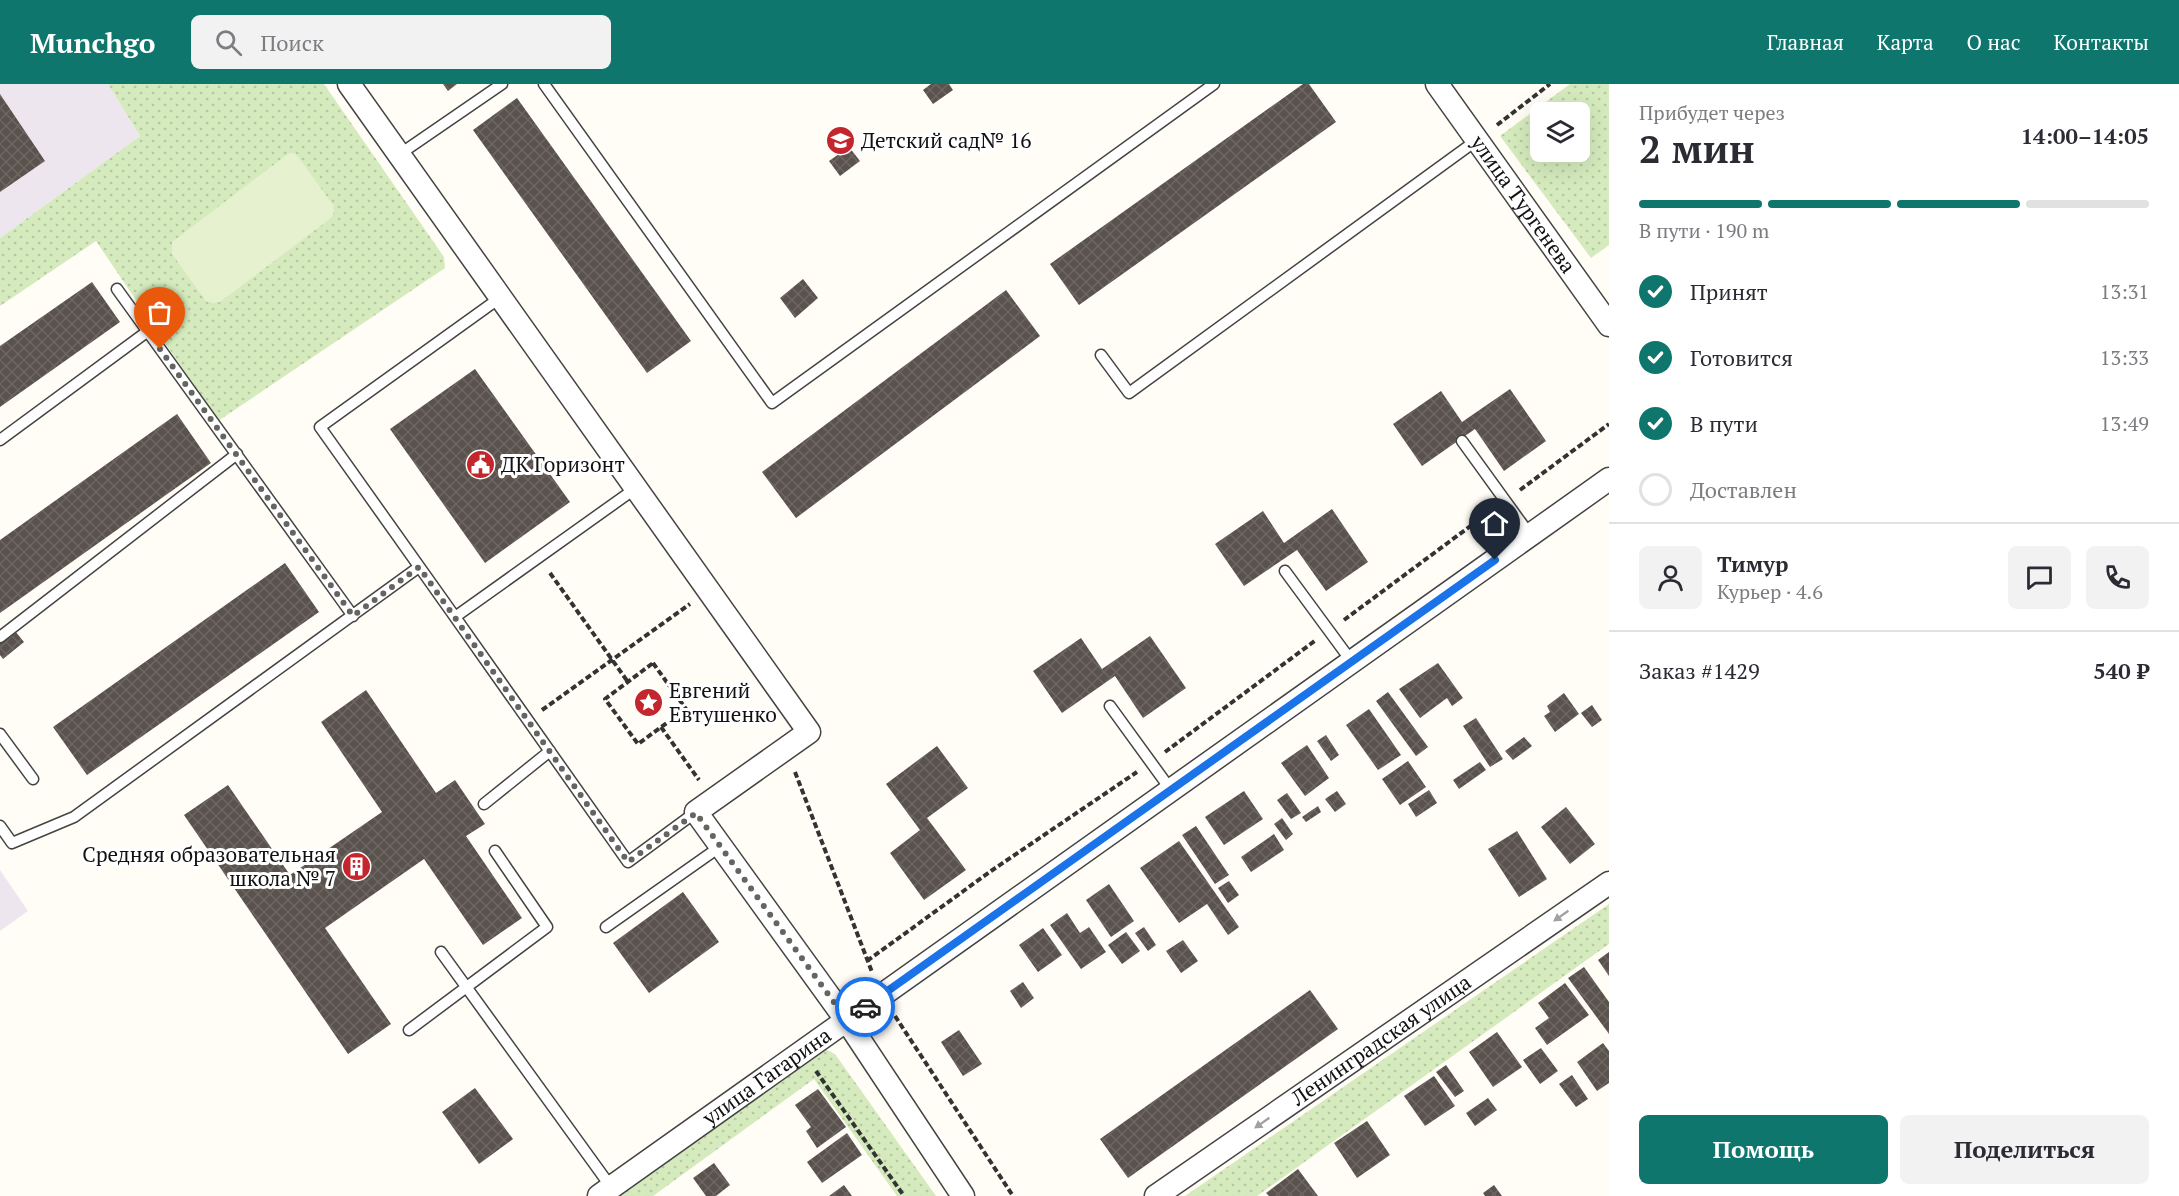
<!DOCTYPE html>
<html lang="ru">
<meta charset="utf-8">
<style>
:root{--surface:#fff;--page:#f2f2f3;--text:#2b2b33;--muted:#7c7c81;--line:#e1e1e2;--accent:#0f766e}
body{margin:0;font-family:"PT Serif",serif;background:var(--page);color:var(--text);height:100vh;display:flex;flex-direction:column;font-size:22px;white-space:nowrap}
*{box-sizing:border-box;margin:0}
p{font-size:20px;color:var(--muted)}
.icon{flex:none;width:33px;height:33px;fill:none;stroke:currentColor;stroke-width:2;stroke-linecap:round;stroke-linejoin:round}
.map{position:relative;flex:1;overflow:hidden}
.details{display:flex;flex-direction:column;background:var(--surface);width:570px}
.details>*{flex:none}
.tools{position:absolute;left:1530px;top:18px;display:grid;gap:12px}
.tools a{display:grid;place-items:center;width:60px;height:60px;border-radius:9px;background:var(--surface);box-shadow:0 6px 24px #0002;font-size:30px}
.pin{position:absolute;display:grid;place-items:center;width:51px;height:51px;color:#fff;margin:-62px -26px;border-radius:50% 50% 50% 0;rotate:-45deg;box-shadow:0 0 6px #0007}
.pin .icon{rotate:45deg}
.courier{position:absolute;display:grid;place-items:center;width:60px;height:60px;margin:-30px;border:4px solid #1a73e8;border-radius:50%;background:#fff;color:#222;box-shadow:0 2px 8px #0007}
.headline em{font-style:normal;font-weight:700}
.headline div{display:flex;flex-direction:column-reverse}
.headline{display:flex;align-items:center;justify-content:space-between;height:102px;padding:0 30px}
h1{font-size:39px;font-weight:700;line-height:45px}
.bar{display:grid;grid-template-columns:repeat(4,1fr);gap:9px 6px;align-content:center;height:72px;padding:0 30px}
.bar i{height:8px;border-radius:4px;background:var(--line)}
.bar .on{background:var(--accent)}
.bar p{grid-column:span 4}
.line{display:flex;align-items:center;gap:15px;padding:0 30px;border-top:2px solid var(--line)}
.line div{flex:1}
.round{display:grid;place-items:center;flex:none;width:63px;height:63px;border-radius:9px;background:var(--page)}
ol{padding:0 30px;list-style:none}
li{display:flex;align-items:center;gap:18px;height:66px}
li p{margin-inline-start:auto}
li .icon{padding:6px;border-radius:50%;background:var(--accent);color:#fff;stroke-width:4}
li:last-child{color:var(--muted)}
li i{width:33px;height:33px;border:3px solid var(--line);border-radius:50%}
.action{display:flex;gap:12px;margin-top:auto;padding:12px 30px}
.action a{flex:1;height:69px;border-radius:9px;background:var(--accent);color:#fff;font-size:24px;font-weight:700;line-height:69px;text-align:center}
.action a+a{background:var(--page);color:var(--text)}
header{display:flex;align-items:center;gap:36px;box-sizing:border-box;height:84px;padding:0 30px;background:var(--accent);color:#fff}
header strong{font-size:28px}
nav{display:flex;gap:33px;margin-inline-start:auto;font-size:21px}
.search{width:420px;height:54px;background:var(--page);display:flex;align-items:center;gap:15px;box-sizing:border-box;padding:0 21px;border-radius:9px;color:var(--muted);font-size:22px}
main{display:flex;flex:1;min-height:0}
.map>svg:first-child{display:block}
.industrial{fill:#eee6ef}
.grass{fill:url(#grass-dots);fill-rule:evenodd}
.pitch{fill:#e6f2cf}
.building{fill:url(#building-cross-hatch)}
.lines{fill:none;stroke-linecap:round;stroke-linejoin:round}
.lane-casing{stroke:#444;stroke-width:13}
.street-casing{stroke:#444;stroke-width:25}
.path{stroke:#333;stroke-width:4;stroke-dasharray:6 3;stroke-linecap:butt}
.lane{stroke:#fff;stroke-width:10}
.street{stroke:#fff;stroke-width:22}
.oneway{fill:#a0a0a0}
.done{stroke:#646461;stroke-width:6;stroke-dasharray:0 10.8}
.route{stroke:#1a73e8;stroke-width:8}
.labels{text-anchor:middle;stroke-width:6;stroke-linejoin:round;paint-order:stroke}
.poi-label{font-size:21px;fill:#111;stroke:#fff;text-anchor:start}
.street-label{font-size:21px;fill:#111;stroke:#fff}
</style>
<header>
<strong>Munchgo</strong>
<div class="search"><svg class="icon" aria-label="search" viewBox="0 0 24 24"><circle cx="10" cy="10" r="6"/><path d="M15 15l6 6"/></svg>Поиск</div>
<nav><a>Главная</a><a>Карта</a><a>О нас</a><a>Контакты</a></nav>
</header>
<main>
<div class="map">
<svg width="1609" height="1112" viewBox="0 0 1609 1112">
<defs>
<pattern id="grass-dots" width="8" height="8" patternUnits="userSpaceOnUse" patternTransform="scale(1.5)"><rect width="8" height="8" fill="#d5ebbd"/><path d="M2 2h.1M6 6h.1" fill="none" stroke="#b6c8a1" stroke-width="1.8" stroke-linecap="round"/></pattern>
<pattern id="building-cross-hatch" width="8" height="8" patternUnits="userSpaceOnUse" patternTransform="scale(1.5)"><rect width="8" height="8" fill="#5a524d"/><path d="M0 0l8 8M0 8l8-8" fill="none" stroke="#6d6662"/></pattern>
</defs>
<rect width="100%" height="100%" fill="#fffdf5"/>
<path class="industrial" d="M0 0H108L140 52 0 154Z
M0 786 28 827 0 847Z"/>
<path class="grass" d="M108 0H324L444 173 445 184 218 337 96 157 0 222V154L140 52Z
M1570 0H1609V161L1591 174 1500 52ZM1540 28H1580V68H1540Z
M1609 820V860L1257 1112H1185Z
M821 963 835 970 936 1112H897L814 995 653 1112H599Z"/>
<path class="pitch" d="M292 69 296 70 333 121 334 128 331 134 220 218 213 219 206 217 172 170V158L288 70Z"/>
<path class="building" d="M443 0H457L448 7Z
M931 0H949L953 6 933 20 923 6Z
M1303 0H1309L1336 38 1079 221 1050 180Z
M0 10 45 77 0 108Z
M517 14 691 257 647 289 473 46Z
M849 63 860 77 840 92 829 77Z
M803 195 818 214 795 234 780 214Z
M92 198 120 238 0 323V262Z
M1006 206 1040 252 796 434 762 388Z
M475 285 570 418 485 479 390 345Z
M1510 305 1546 357 1504 387 1475 345 1422 382 1393 340 1441 307 1462 338Z
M177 330 211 379 0 529V456Z
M1332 425 1368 478 1326 507 1297 466 1244 502 1215 460 1263 427 1284 459Z
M285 479 319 528 87 691 53 643Z
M15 547 24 558 3 575 0 571V559Z
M1150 552 1186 604 1143 634 1115 592 1062 629 1033 587 1081 554 1102 585Z
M1438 579 1463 614 1452 622 1447 614 1420 634 1399 605Z
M366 606 436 709 455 696 485 740 466 752 522 834 483 861 424 775 325 844 391 940 348 970 184 731 228 701 290 791 382 728 321 638Z
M1388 608 1428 663 1416 672 1376 617Z
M1564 609 1579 630 1555 648 1544 632 1550 628 1547 622Z
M1592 621 1602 636 1592 643 1581 629Z
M1369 625 1401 671 1378 686 1346 641Z
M1476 634 1503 675 1490 683 1463 642Z
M1326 651 1339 671 1331 677 1317 657Z
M1524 653 1532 662 1513 676 1505 667Z
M1307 661 1329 694 1305 712 1281 679Z
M937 662 968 704 927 734 966 786 924 816 890 769 920 746 886 700Z
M1408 677 1426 703 1400 721 1382 695Z
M1480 678 1486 686 1459 705 1453 696Z
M1429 706 1437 719 1416 733 1408 720Z
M1244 707 1263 735 1224 761 1205 733Z
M1337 707 1346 720 1335 728 1325 715Z
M1287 709 1301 729 1291 735 1277 716Z
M1318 722 1321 728 1306 738 1302 733Z
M1566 723 1595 760 1570 780 1541 743Z
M1282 734 1293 750 1286 756 1274 740Z
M1196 742 1229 791 1215 800 1182 751Z
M1517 747 1547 795 1519 813 1488 765Z
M1274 750 1284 766 1251 788 1241 773Z
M1179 757 1239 843 1228 851 1207 820 1179 839 1140 784Z
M1229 797 1239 811 1228 819 1218 804Z
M1109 800 1134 837 1111 853 1086 816Z
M683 808 719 858 649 909 613 859Z
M1067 829 1080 849 1089 843 1106 868 1081 885 1050 841Z
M1144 843 1156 861 1148 867 1135 849Z
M1043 844 1062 871 1038 888 1019 861Z
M1126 848 1140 867 1122 880 1108 861Z
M1183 856 1198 877 1181 889 1166 867Z
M1609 868V892L1598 876Z
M1584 883 1609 918V950L1568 894Z
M1023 898 1034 914 1021 924 1010 907Z
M1565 899 1589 931 1547 961 1535 944 1549 934 1538 919Z
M1310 906 1338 945 1128 1094 1100 1055Z
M959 946 982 980 963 992 941 958Z
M1497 948 1522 983 1493 1003 1469 968Z
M1603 959 1609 967V999L1597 1007 1577 978Z
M1541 964 1558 987 1540 1000 1523 976Z
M1446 981 1464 1007 1455 1013 1436 988Z
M1572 991 1588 1015 1576 1023 1559 1000Z
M1434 992 1455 1022 1425 1042 1404 1012Z
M475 1004 513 1055 479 1080 442 1028Z
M818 1005 846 1043 817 1064 806 1047 811 1043 795 1021Z
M1488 1014 1497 1026 1475 1042 1466 1029Z
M1367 1037 1390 1071 1357 1094 1334 1059Z
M847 1049 862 1071 822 1099 807 1078Z
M714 1079 730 1101 716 1112H706L693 1094Z
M1298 1085 1318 1112H1269L1266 1109Z
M844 1101 852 1112H829Z
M1494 1101 1502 1112H1485L1483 1109Z"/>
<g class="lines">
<defs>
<path id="lane" d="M544 0 772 319 1214 0
M400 70 502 0
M117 205 353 532
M501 213 320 343 455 533 636 404
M1101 271 1129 309 1477 56
M0 356 148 247
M1462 357 1530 451
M1285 487 1352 578
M455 533 628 778 696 728
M0 553 237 370
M1110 622 1171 706
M0 650 33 695
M484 720 550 667
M0 742 12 759 74 733 419 483
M606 843 721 762
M441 868 611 1103
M409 946 547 843 495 767"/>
<g id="street">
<path d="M349 0 809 648 696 728 847 937 963 1112"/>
<path id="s1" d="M1437 0 1609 241"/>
<path id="s2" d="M599 1112 1609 395"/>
<path id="s3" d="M1156 1112 1609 799"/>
</g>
</defs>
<use href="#lane" class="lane-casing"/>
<use href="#street" class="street-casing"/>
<path class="path" d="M1497 41 1550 0
M1520 406 1609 340
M550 489 628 598
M1344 536 1492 426
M653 579 686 625 638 660 605 615Z
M542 626 690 520
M661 643 699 696
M1165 668 1316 556
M795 688 872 888
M867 877 991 787 1137 688
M895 932 1013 1112
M816 987 904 1112"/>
<use href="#lane" class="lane"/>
<use href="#street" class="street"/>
</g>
<defs><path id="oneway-solid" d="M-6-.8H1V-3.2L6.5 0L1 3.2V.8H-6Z" transform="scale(1.5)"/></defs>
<g class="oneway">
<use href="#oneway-solid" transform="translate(1561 832) rotate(145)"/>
<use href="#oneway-solid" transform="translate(1262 1039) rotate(145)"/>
</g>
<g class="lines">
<path class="done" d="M160 265 353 532 419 483 628 778 696 729 847 936 865 923"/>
<path class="route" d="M865 923 1495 476"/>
</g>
<defs>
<symbol id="school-disc" viewBox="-11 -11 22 22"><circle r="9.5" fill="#c4262e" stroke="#fff"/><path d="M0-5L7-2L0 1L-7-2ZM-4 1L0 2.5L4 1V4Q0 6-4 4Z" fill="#fff"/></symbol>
<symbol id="civic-disc" viewBox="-11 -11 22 22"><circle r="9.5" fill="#c4262e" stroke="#fff"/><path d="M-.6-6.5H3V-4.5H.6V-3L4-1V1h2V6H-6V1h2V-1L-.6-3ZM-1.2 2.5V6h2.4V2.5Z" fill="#fff"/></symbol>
<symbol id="sight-disc" viewBox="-11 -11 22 22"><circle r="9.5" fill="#c4262e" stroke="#fff"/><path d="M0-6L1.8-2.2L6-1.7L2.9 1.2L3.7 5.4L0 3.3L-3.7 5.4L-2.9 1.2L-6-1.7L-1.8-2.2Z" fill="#fff"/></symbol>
<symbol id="building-disc" viewBox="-11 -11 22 22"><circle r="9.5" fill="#c4262e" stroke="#fff"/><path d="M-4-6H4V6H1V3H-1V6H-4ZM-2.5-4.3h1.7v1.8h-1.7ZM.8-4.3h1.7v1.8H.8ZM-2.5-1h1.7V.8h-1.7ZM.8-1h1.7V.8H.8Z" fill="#fff"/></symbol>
</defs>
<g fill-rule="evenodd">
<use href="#school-disc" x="824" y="40" width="33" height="33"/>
<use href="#civic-disc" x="464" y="364" width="33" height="33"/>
<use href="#sight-disc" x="632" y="602" width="33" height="33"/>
<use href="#building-disc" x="340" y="766" width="33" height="33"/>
</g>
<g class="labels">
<g class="poi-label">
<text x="861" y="64">Детский сад№ 16</text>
<text x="501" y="388">ДК Горизонт</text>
<text x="669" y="614">Евгений<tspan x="669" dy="24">Евтушенко</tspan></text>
<text x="336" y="778" text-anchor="end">Средняя образовательная<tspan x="336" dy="24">школа № 7</tspan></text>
</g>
<g class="street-label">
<text dy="7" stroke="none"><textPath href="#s1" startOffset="148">улица Тургенева</textPath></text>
<text dy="7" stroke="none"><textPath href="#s3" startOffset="274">Ленинградская улица</textPath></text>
<text dy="7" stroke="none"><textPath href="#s2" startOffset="206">улица Гагарина</textPath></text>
</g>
</g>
</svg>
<div class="tools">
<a><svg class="icon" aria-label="layers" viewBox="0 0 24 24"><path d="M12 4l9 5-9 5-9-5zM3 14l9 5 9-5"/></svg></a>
</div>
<div class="pin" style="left:160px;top:265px;background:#ea580c"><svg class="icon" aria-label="bag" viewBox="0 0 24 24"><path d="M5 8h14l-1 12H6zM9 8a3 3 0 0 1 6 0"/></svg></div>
<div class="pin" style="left:1495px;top:476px;background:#1f2937"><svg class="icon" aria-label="home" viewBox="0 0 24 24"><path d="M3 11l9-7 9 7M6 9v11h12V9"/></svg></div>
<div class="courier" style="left:865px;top:923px"><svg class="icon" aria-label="car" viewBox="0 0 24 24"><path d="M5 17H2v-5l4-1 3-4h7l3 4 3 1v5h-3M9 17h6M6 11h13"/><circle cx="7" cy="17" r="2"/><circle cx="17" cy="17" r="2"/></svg></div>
</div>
<section class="details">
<div class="headline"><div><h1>2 мин</h1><p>Прибудет через</p></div><em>14:00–14:05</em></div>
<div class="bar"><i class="on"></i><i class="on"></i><i class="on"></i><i></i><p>В пути · 190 m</p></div>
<ol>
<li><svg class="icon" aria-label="check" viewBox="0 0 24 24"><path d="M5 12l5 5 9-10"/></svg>Принят<p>13:31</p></li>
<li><svg class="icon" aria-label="check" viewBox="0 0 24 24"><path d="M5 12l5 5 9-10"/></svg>Готовится<p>13:33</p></li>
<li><svg class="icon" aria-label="check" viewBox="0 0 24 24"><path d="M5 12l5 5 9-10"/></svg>В пути<p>13:49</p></li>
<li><i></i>Доставлен</li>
</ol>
<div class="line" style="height:108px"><a class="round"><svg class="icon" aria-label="person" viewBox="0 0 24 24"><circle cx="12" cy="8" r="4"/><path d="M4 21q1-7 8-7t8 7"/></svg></a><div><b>Тимур</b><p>Курьер · 4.6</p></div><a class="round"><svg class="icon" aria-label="chat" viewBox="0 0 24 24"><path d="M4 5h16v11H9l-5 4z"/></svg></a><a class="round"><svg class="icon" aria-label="phone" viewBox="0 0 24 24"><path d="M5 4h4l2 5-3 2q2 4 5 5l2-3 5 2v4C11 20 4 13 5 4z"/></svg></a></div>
<div class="line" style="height:78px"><div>Заказ #1429</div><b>540 ₽</b></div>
<div class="action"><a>Помощь</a><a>Поделиться</a></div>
</section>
</main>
